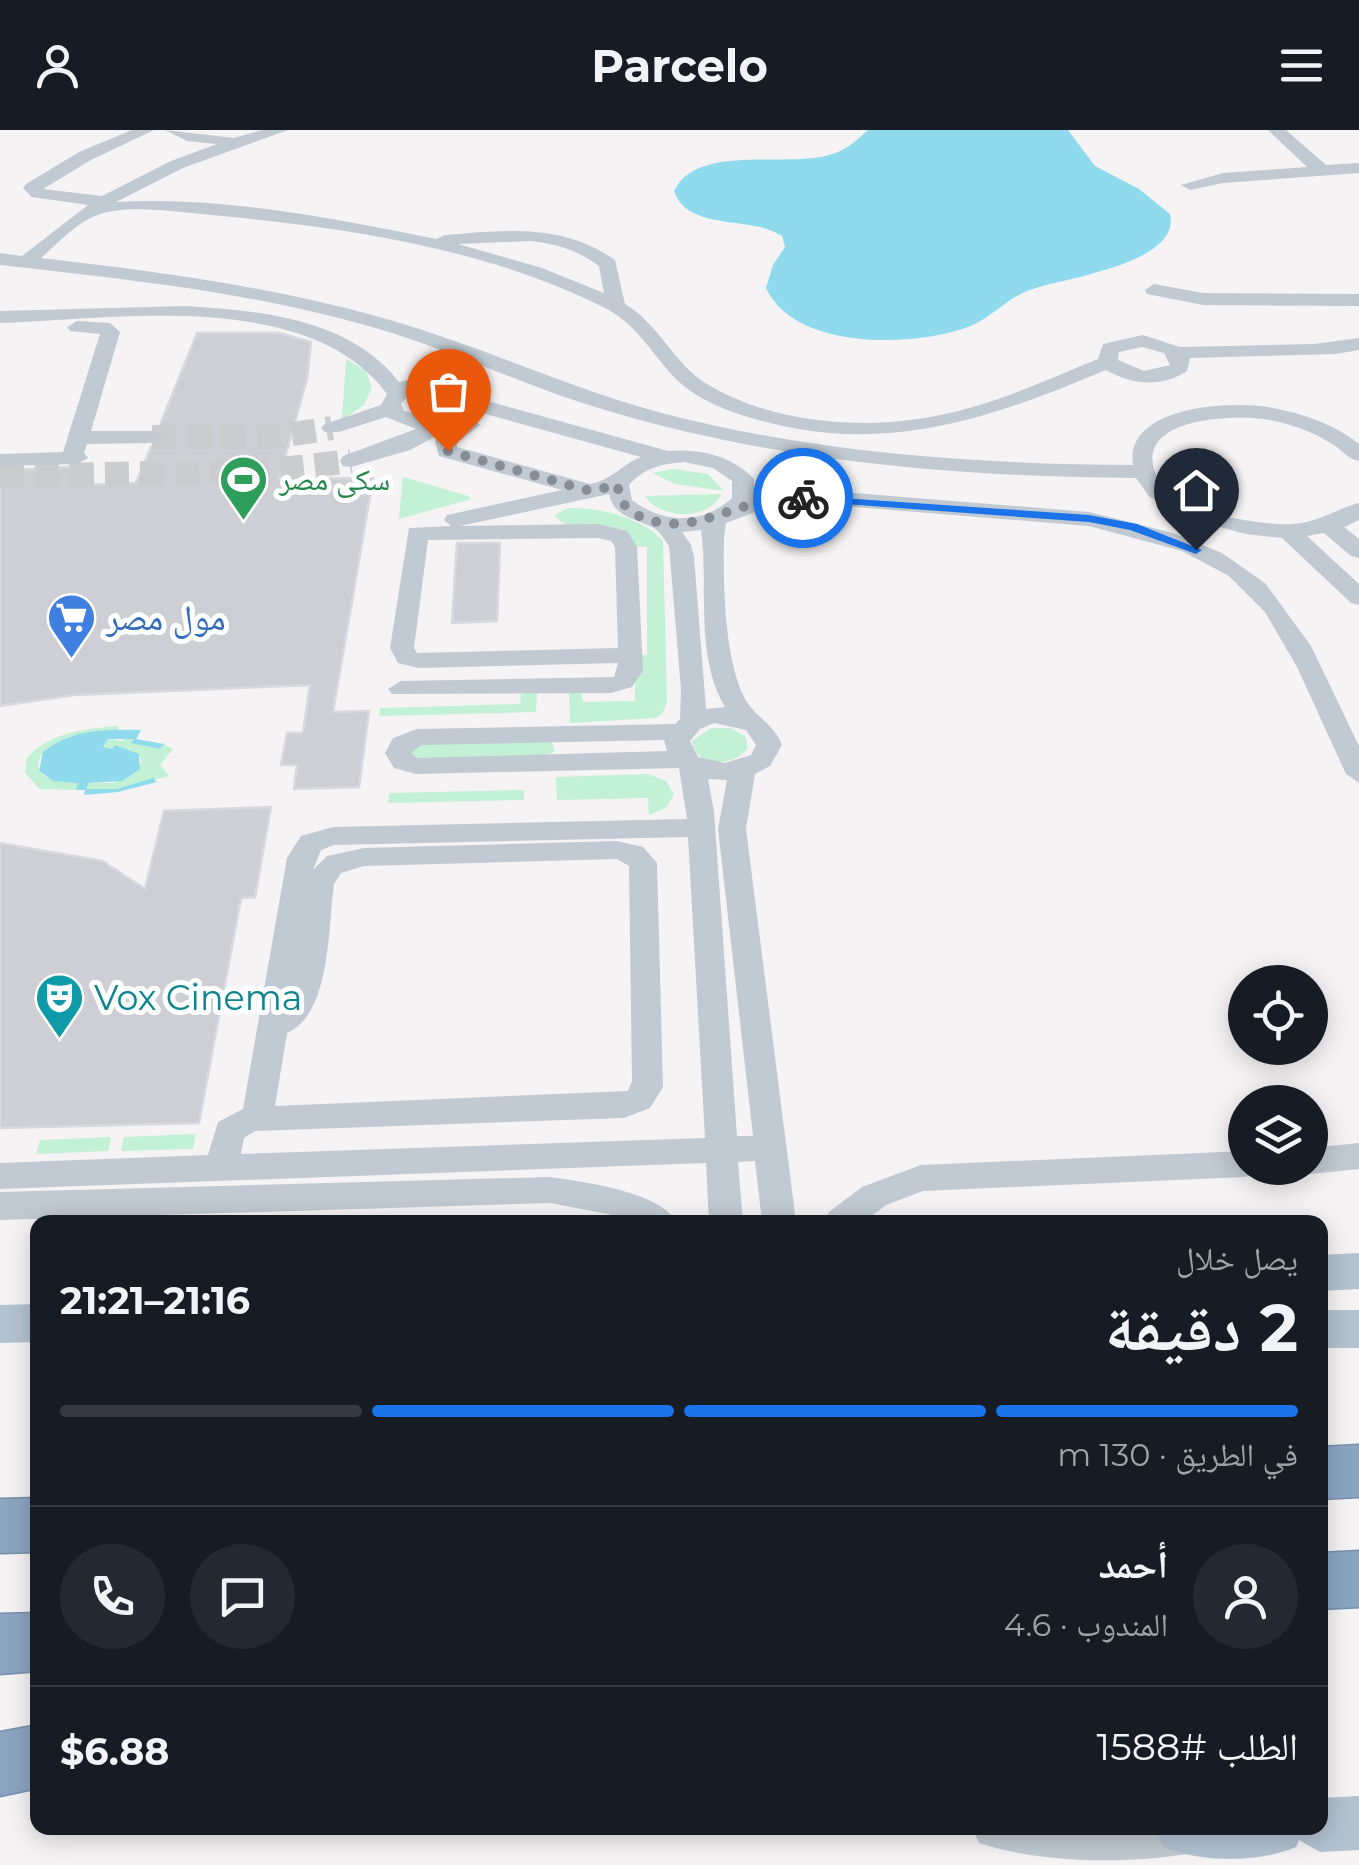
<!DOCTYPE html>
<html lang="ar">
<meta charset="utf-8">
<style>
:root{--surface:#171b24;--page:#242831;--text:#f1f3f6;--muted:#9ea1a6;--line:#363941;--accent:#1a73e8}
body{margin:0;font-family:Montserrat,"Noto Naskh Arabic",sans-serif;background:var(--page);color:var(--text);direction:rtl;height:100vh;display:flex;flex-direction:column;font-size:38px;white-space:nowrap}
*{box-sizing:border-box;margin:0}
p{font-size:32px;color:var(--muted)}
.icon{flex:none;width:55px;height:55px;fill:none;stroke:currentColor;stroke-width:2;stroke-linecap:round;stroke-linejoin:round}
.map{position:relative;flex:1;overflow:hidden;direction:ltr}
.details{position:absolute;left:30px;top:1085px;width:1298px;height:620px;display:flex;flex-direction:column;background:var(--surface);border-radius:20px;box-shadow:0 5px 25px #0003;direction:rtl}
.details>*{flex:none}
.controls{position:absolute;left:1228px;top:835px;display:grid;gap:20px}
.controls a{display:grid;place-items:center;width:100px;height:100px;border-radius:50%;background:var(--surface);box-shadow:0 5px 25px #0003;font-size:50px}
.pin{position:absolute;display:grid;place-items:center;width:85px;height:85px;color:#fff;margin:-102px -42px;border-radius:50% 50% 50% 0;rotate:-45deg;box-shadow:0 0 10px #0007}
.pin .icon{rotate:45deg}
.courier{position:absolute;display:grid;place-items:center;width:100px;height:100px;margin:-50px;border:8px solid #1a73e8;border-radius:50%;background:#fff;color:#222;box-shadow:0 2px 12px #0007}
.summary em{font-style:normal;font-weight:700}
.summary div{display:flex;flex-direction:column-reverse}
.summary{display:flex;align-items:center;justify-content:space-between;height:170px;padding:0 30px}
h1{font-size:65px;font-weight:700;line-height:75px}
.bar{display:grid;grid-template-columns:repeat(4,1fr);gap:15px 10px;align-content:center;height:120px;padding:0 30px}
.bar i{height:12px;border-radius:8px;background:var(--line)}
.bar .current{background:var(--accent)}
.bar p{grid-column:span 4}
.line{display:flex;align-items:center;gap:25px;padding:0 30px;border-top:2px solid var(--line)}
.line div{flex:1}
.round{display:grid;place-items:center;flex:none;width:105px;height:105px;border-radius:52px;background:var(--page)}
header{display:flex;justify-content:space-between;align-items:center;height:130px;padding:0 30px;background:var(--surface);font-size:45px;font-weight:700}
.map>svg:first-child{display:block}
.green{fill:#c3f1d5}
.water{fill:#90daee}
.building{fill:#cdcfd5;stroke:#d7d9de;stroke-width:2.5}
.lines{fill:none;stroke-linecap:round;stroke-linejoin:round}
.minor-tunnel{stroke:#caccce;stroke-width:24;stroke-dasharray:24 11;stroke-linecap:butt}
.highway-casing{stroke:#7690ad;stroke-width:3}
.minor{fill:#c1cad2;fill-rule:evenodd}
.major{fill:#b3c2d1;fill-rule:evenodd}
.highway{fill:#8ba5c1;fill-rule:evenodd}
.route{fill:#1a73e8}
.done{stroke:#868d94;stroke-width:10;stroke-dasharray:0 18}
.labels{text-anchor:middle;stroke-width:10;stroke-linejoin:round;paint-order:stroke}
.far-leisure-label{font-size:30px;fill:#27864d;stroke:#fff;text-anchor:start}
.shop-label{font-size:35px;fill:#366cbe;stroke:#fff;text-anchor:start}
.culture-label{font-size:35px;fill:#0d838f;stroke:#fff;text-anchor:start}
</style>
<header><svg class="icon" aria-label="menu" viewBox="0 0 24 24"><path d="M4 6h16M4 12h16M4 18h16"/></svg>Parcelo<svg class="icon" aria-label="person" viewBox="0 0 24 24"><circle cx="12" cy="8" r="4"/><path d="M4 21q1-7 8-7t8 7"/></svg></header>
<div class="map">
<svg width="1359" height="1735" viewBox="0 0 1359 1735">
<rect width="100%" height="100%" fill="#f5f3f3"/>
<path class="green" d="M346 229 366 241 372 257 364 275 342 290Z
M432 261 454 266 455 278 434 285 412 281 411 268Z
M674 339 708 344 724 361 675 354 652 343Z
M403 347 468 366 471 369 399 389Z
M721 364C709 391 661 390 645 366Z
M568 378C598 377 644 388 663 411L667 573 662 584 655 588 570 593 569 563H581L583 572 635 571V526L647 525V417L631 416 622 399C601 399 567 404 555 385Z
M537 563 536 582 379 586 380 578 520 574 521 564Z
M117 596 118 600 68 607 40 626 38 637 44 646 79 653 76 660 40 659 25 643 27 628C49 602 86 599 117 596Z
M711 598H730L745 606 748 618C734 637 696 639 692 611Z
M126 608 135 609 132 613 160 619 164 614 173 619 160 635 169 646 117 659 85 660 88 653H114L142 633 139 624 102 617 109 609 123 611Z
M551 611 555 621 546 626 422 630 411 627 410 619 419 613Z
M648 644 666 651 674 664 667 677 649 685 648 668 557 670 556 647Z
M524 660V670L388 673 389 663Z
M196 1004 193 1019 121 1021 124 1007Z
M111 1007 108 1021 36 1024 40 1010Z"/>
<path class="water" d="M868 0H1068L1095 36 1139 59 1170 84C1182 135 1059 148 1027 161 1006 169 990 189 968 197 914 217 795 221 766 158L773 135 785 117 782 106C751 85 688 102 674 61 697 13 786 38 829 25 845 21 856 11 868 0Z
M141 600 136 609 164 614 160 619 131 613 134 609H108L103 617 112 619 115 615 139 624 140 639 122 651 89 653 86 659H117L153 648 157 652 118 662 84 665 85 660H76L78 653 53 651 39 641 43 622C71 599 106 599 141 600Z"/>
<path class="building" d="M197 203H279L311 212 307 249 279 349 373 348 333 582 369 581 359 657 294 659 297 635H281L287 603H303L310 555 74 565 0 576V341L82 336 76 355 136 353 151 317 167 308 158 300Z
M457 413H500L497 491 452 493Z
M271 677 255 767 241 768 199 993 0 998V713L102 731 145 759 164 681Z"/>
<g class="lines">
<path class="minor-tunnel" d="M152 307H273L332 298
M0 346 265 341 351 331"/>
<defs>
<path id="highway" d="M1359 1315V1367L1320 1369V1317Z
M38 1368V1422L0 1423V1369Z
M1359 1421V1477L1320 1479V1423Z
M38 1483V1541L0 1544V1484Z
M38 1595V1658L0 1666V1602Z"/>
</defs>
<use href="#highway" class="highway-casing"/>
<path class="minor" d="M132 0H154L91 30 43 59 102 66 171 31 217 14 187 11 165 0 234 8 262 0H288L183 38 116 72C222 66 333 88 436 109L445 105C505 100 563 93 615 130L625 174C659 194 674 234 707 254 782 299 887 302 969 278 1013 266 1056 246 1098 229L1103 214 1143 205 1180 217 1314 214 1359 208V220L1336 224 1190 228 1187 241C1161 258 1132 255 1106 240 1006 282 909 318 798 299 757 291 704 278 674 247 651 222 636 194 605 178 483 116 335 96 201 84 170 81 124 74 95 86 75 94 57 114 41 128 162 142 283 158 400 193 487 219 570 258 658 282 813 323 973 334 1133 335 1124 275 1234 270 1273 278 1304 284 1334 294 1359 314V331C1348 329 1343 321 1334 315 1315 303 1292 294 1270 290 1237 284 1132 286 1156 345 1171 382 1259 396 1294 394 1319 392 1336 379 1359 373V390L1344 397 1359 409V428L1351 426 1324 403 1307 406 1359 454V475L1351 473 1282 408 1246 404 1189 389 1149 366 1136 348C998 347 860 338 724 310 667 298 610 283 556 264 495 242 435 215 372 197 251 162 125 149 0 135V123L22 126 88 75 32 67 23 58 26 54 79 22ZM531 111C557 114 577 120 599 136L604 163 542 138 458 114ZM1142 217 1164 223 1170 235 1144 241 1118 230 1119 222Z
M1268 0H1286L1326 35 1359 33V43L1223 53 1190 60 1181 55 1223 43 1307 37Z
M1154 154 1203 163 1359 164V176L1203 175 1147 164 1145 160Z
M186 176C261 181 349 188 399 252 430 245 453 242 482 258L487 271 668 321C699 318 733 326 754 349V367L817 360 1089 382 1173 403 1222 423 1265 453 1311 516 1359 616V653L1346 644 1297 537 1265 482 1229 446 1182 421 1089 396 817 374 763 379 726 393 724 406C723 452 724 526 744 567 754 587 774 593 782 615L770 636 755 644 746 699 796 1092H762L755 1031 738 1032 743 1092H709L706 1033 0 1059V1033L208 1025 218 992 243 979 287 728 301 706 333 697 687 689 679 638 416 644 394 638 385 623 393 608 417 599 675 594 680 589 681 560 669 416C664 409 659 400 652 397 634 388 614 387 609 364L460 396 598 394 627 401 637 417 643 541 632 557 611 563 392 564 388 559 401 551 614 547 618 533 419 538 398 533 390 518 409 398 451 396 444 390 447 385 562 360 439 326 435 311 450 299 410 320 351 337 343 336 340 331 343 326 416 299 386 287 339 302H325L321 298 325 294 381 275 387 264C309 158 116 189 0 193V181ZM431 257 453 258 465 265 467 274 438 288 404 281 401 274 412 261ZM482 283 641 327C621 335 612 350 590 354L457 317V313L480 295 474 290ZM684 332 713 338 732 351V368C703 395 663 394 632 370L629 355C644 338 661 334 684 332ZM701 400C709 453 694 525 725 577L706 579 694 427 691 415 682 402ZM598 408 611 411 615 417 618 518 417 523 414 518 428 410ZM714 593 746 600 756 615 751 625 725 633 698 627 690 611 700 599ZM664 610 667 621 417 628 411 623 421 615ZM708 649 727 650 718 699 753 1006H737L714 682ZM688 707 705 1008 241 1024 244 1008 255 1001 624 988 650 978 663 957 657 733 643 717 617 711 364 718 327 726 313 740 321 720 334 715ZM617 729 629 736 632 951 628 961 275 976 287 903C331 884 328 797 334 754L341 743 364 736Z
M77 191 110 193 120 202 91 301H152L163 307 152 313 87 314 84 323 88 328 77 334 0 336V324L63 322 100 204 70 201 67 197Z
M1359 1013V1039L1310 1044 1297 1038H1310V1018Z
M1245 1021V1038H1259L1257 1043 1245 1047 923 1061 886 1075 864 1092H824L829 1082 862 1057 921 1035Z
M550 1047C582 1052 660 1061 676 1092H627L608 1084 550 1073 0 1090V1062Z
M972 1698H1216L1219 1704 1212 1719C1144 1735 1046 1735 979 1713Z"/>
<path class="major" d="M1359 1123V1159L1320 1161V1125Z
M38 1174V1212L0 1213V1175Z
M1320 1180H1359V1218H1320Z
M1359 1666V1720L1320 1722 1299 1710 1296 1717C1258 1733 1202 1733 1163 1717L1155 1698H1320V1668Z"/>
<use href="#highway" class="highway"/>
</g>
<path class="route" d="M798 365 1089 385 1137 394 1202 420 1196 424 1130 400 1089 392 803 371Z"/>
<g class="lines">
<path class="done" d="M448 321 590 361 618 355C618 371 626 379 639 386 685 407 719 380 763 372 776 369 789 368 803 368"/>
</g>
<defs>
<symbol id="stadium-pin" viewBox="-11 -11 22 30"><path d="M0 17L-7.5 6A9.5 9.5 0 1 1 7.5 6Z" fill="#2e9e5b" stroke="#fff"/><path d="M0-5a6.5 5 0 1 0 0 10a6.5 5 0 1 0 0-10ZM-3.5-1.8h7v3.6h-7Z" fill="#fff"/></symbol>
<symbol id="supermarket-pin" viewBox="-11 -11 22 30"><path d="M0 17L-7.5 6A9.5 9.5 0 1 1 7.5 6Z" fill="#3f7fe0" stroke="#fff"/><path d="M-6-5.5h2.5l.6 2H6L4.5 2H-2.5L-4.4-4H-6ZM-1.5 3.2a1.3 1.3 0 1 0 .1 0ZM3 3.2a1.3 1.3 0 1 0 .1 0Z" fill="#fff"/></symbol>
<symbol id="theatre-pin" viewBox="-11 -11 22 30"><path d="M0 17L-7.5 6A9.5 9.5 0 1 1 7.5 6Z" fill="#0f9aa8" stroke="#fff"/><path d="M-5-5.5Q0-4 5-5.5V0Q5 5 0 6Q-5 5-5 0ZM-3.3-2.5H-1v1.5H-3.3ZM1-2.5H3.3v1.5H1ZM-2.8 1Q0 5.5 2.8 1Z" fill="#fff"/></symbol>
</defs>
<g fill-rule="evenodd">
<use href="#stadium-pin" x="216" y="322" width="55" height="75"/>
<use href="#supermarket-pin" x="44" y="460" width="55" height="75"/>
<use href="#theatre-pin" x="32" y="840" width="55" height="75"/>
</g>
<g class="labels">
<g class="far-leisure-label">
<text x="279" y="360">سكى مصر</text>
</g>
<g class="shop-label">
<text x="106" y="500">مول مصر</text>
</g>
<g class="culture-label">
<text x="94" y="880">Vox Cinema</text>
</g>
</g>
</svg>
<div class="controls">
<a><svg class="icon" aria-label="locate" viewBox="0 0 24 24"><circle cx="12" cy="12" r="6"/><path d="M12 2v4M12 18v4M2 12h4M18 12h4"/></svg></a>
<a><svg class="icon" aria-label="layers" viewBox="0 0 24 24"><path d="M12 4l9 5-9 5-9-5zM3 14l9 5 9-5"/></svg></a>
</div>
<div class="pin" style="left:448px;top:321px;background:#ea580c"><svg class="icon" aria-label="bag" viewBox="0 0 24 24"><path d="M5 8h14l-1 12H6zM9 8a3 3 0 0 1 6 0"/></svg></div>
<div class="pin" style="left:1196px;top:420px;background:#1f2937"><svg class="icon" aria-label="home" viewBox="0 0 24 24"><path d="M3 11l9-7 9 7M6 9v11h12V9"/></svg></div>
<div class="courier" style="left:803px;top:368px"><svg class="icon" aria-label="bike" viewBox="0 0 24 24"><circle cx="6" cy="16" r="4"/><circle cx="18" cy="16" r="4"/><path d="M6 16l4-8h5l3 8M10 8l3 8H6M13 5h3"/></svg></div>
<section class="details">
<div class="summary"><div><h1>2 دقيقة</h1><p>يصل خلال</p></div><em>21:16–21:21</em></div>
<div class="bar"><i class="current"></i><i class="current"></i><i class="current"></i><i></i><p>في الطريق · 130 m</p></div>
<div class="line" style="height:180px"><a class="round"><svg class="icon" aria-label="person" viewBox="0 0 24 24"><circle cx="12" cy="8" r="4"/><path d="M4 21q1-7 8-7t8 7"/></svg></a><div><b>أحمد</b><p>المندوب · 4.6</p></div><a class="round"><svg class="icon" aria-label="chat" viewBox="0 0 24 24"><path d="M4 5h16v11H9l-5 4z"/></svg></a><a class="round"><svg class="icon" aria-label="phone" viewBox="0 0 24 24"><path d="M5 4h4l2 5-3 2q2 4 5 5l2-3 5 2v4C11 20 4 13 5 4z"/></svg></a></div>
<div class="line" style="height:130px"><div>الطلب #1588</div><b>$6.88</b></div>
</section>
</div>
